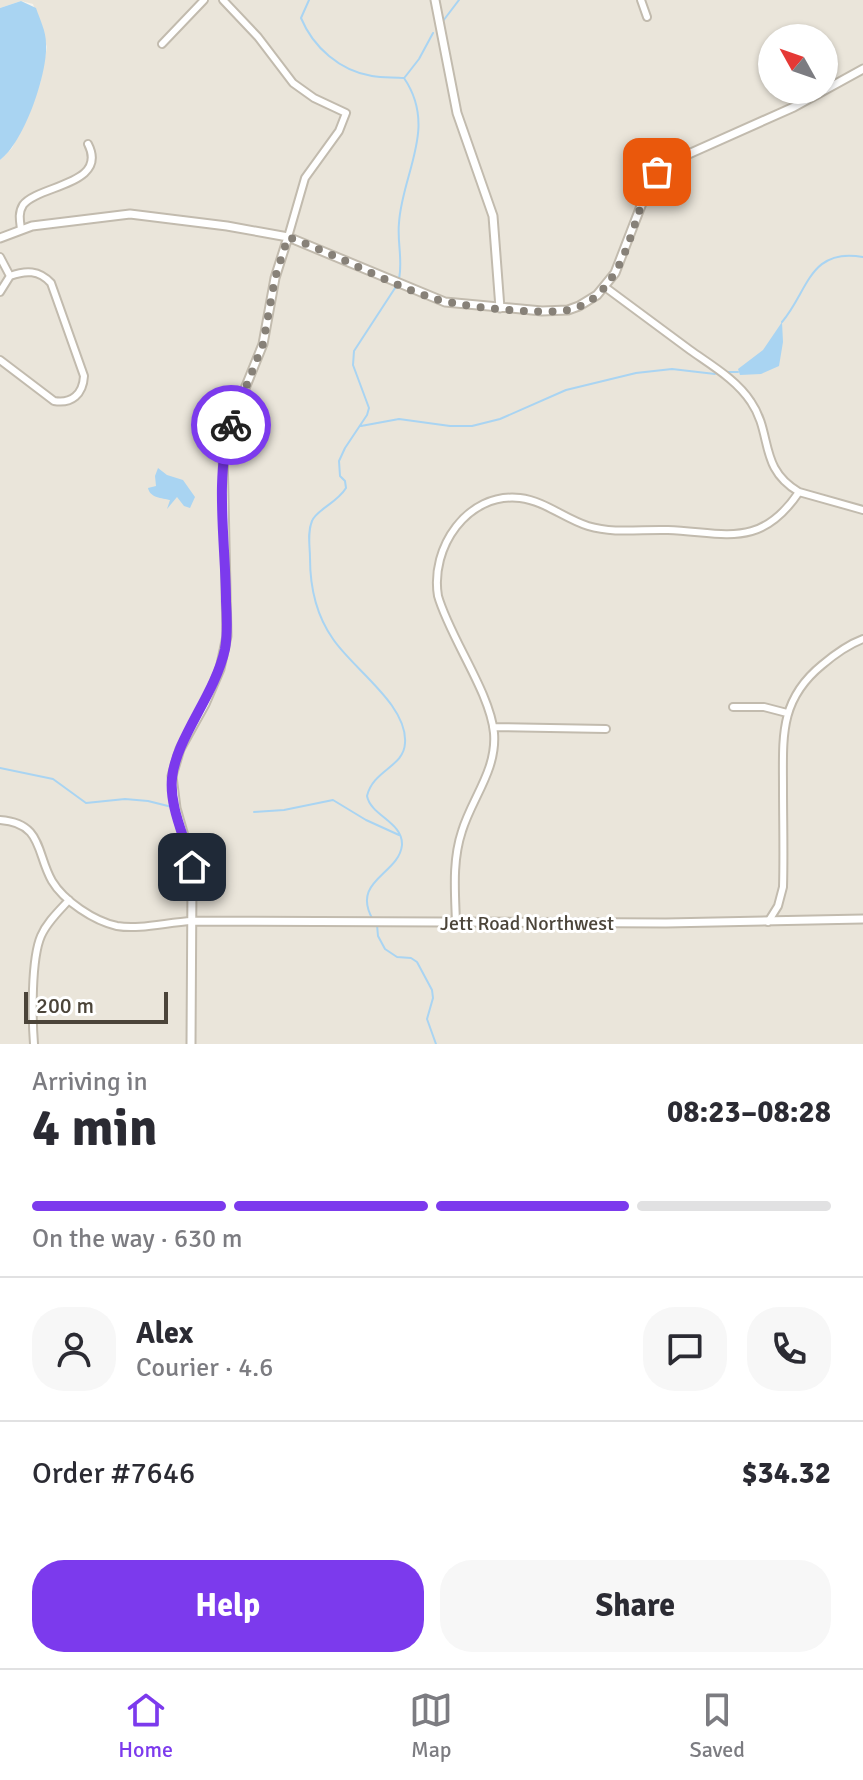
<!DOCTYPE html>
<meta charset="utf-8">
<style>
:root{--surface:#fff;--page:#f7f7f7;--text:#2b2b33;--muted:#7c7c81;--line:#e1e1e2;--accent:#7c3aed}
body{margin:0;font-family:Signika,sans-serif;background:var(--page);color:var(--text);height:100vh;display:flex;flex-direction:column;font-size:30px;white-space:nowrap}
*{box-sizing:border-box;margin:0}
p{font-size:26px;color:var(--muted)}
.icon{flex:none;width:44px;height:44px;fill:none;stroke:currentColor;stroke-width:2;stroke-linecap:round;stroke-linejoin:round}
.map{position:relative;height:1044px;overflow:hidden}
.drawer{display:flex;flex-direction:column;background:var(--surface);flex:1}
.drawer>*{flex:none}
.needle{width:52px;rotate:310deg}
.controls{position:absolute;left:758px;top:24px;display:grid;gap:16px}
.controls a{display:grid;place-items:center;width:80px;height:80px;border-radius:50%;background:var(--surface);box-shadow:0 2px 6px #0004;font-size:40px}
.scale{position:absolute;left:24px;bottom:20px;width:144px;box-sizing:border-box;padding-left:8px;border:4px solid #4b4439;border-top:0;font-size:22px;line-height:28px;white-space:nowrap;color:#4b4439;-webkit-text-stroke:6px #fff;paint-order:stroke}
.pin{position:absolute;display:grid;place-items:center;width:68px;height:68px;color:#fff;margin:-34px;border-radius:16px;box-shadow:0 4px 12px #0006}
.courier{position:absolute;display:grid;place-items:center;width:80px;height:80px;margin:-40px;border:6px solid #7c3aed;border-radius:50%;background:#fff;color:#222;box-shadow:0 2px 10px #0007}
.headline em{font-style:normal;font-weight:800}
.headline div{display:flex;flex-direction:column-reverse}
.headline{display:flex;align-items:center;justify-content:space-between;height:136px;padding:0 32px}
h1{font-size:52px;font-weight:800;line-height:60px}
.bar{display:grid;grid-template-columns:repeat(4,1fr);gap:12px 8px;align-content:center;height:96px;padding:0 32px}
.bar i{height:10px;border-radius:6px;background:var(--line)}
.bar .active{background:var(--accent)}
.bar p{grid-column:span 4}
.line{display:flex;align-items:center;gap:20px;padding:0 32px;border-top:2px solid var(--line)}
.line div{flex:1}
.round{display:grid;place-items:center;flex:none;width:84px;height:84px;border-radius:32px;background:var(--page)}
.cta{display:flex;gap:16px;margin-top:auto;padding:16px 32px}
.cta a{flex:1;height:92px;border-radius:32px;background:var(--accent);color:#fff;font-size:32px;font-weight:800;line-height:92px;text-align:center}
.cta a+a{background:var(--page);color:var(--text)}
.menu{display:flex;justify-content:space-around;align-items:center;height:112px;border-top:2px solid var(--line);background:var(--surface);font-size:22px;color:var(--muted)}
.menu a{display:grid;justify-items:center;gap:4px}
.menu .active{color:var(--accent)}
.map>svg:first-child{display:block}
.residential{fill:#eae5da;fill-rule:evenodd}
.water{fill:#a9d4f2}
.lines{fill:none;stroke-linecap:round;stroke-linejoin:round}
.stream{stroke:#a9d4f2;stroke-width:2}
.minor-casing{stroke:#c2bbae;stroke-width:10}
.tertiary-casing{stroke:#c2bbae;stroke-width:11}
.minor{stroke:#fff;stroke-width:6}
.tertiary{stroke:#fff;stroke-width:7}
.done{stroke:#878178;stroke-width:8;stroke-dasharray:0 14.4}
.route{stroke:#7c3aed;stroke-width:10}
.labels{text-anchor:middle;stroke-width:6;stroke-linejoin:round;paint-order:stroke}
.street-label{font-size:20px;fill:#4b4439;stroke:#fff}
</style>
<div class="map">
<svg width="863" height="1044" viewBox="0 0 863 1044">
<rect width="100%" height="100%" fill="#f6f3ec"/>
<path class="residential" d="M0 0H863V1044H0V160L12 148 24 124 40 84 47 47 33 4 21 1 0 8ZM772 38H824V90H772Z"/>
<path class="water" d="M21 1 36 8C40 20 46 31 46 44 48 73 24 143 0 160V8Z
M782 322 783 342 779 366 761 374 740 375 738 369 763 350Z
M158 468 167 475 183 480 195 497 190 508 184 506 177 497 167 509 170 500C162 498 150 498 148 488L156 486 155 476Z"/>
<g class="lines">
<path class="stream" d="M309 0 301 18C313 47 340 71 372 76 383 78 393 77 404 78 438 128 402 173 399 223 397 242 403 260 399 279
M443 21 459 0
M405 77 419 59 433 33
M782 322C808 292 809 247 863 257
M727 372H738
M361 426 399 419 450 426H472L500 419 566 390 636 373 672 369 715 374
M0 768 53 779 86 803 125 799 148 801 172 807
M254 812 284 810 333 800 366 820 399 835
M373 920C350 880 399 875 402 845 403 822 371 816 367 796 373 770 404 767 405 743 408 705 353 669 333 639 316 615 310 588 310 558 310 546 307 533 312 521 316 510 337 503 346 488L345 481 340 476 339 461 345 448 367 415 369 408 353 365 354 351 397 285
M377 925 378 936 385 949 397 957 411 958 417 962 432 990 433 998 427 1019 436 1044"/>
<defs>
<path id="minor" d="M223 0 258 37 293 83 314 98 346 113 339 131 305 178 288 237
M641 0 647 17
M162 44 204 0
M21 229C20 221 18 213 23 205 38 185 109 185 88 144
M0 257 10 276
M605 287C633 308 662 329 690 350 711 365 737 380 751 402 773 434 758 468 799 492L863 510
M0 292 10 276C26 270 39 270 51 283L84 376C83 394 72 404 54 401L0 360
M733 707H764L787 713
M493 727 606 729
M0 820C43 823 36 853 52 881 64 901 94 921 117 926 140 930 168 922 192 921
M768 922 778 906 783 887C784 854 783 821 783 788 783 737 779 700 822 665 835 654 847 645 863 639
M456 923C455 892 452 861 462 831 472 798 497 770 494 733 490 692 450 638 438 596 430 548 467 492 520 498 545 501 565 519 588 526 615 534 641 529 668 530 724 532 760 550 799 492
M34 1044C32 1018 31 959 41 936 47 922 59 911 69 900"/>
<path id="tertiary" d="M435 0 457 113 493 216 500 308
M0 238 32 226 130 214 227 226 288 237 445 302 542 311 568 310 579 306 597 295 615 273 651 180 664 165 794 107 863 69
M192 921 666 923 863 919
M191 1044 192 880 189 853 176 808 172 776 180 749 205 704 220 669 227 636 223 451 231 423 263 344 275 278 288 237"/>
</defs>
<use href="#minor" class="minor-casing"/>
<use href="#tertiary" class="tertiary-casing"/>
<use href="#minor" class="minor"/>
<use href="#tertiary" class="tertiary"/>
</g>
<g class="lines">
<path class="done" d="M231 425 263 344 275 278 288 237C336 254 381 280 429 297 457 307 539 315 568 310 583 307 595 299 604 288 633 254 634 208 657 172"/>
<path class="route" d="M192 867C186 839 169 808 172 778 176 738 215 695 225 649 228 633 227 617 226 601 226 547 214 475 231 425"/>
</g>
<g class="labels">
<g class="street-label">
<text x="527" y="930">Jett Road Northwest</text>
</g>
</g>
</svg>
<div class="controls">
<a><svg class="needle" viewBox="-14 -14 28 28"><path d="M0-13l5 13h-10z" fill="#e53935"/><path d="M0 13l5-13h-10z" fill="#7c7c81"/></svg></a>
</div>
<div class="scale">200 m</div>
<div class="pin" style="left:657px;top:172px;background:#ea580c"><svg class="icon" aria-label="bag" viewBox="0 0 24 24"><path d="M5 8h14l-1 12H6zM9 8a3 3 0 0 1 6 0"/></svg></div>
<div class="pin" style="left:192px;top:867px;background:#1f2937"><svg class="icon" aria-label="home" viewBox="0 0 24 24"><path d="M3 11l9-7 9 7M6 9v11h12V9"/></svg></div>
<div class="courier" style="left:231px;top:425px"><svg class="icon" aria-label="bike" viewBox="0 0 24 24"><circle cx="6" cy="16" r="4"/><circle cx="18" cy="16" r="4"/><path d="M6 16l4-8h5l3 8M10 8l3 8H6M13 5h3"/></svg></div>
</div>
<section class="drawer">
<div class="headline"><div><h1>4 min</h1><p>Arriving in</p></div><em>08:23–08:28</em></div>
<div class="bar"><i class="active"></i><i class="active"></i><i class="active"></i><i></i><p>On the way · 630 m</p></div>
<div class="line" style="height:144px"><a class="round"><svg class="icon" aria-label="person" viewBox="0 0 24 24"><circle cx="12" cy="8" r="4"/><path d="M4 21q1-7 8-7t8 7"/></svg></a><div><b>Alex</b><p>Courier · 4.6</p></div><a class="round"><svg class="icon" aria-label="chat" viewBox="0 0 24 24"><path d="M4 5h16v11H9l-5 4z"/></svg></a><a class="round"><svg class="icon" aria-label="phone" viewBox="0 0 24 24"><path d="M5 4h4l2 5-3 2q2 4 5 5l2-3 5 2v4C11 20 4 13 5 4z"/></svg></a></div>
<div class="line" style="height:104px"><div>Order #7646</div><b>$34.32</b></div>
<div class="cta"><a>Help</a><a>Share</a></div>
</section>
<nav class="menu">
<a class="active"><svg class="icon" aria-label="home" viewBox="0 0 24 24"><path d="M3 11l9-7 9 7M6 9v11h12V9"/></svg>Home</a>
<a><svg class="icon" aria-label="map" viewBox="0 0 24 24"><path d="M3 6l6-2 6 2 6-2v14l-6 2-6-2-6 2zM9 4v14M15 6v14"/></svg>Map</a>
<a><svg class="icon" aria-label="saved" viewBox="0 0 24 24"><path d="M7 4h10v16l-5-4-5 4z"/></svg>Saved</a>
</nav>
